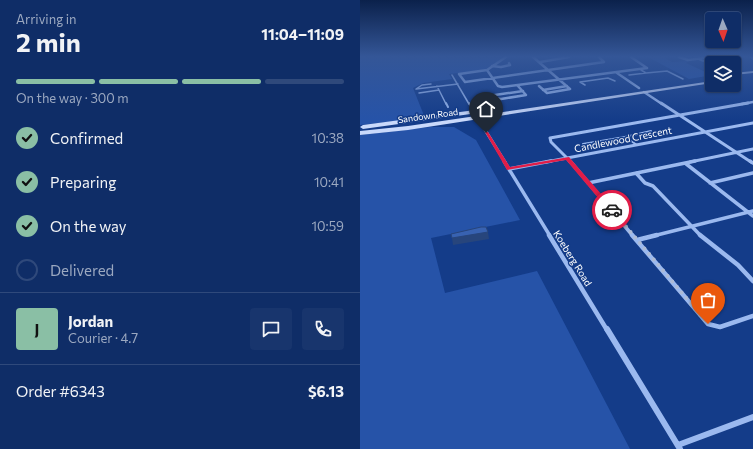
<!DOCTYPE html>
<meta charset="utf-8">
<style>
:root{--surface:#0f2d67;--page:#18356d;--text:#f1f3f6;--muted:#9ba8c0;--line:#2f497b;--accent:#8abfa5}
body{margin:0;font-family:Commissioner,sans-serif;background:var(--page);color:var(--text);height:100vh;display:flex;flex-direction:column;font-size:15px;white-space:nowrap}
*{box-sizing:border-box;margin:0}
p{font-size:13px;color:var(--muted)}
.icon{flex:none;width:22px;height:22px;fill:none;stroke:currentColor;stroke-width:2;stroke-linecap:round;stroke-linejoin:round}
.map{position:relative;flex:1;overflow:hidden}
.panel{display:flex;flex-direction:column;background:var(--surface);width:360px}
.panel>*{flex:none}
.needle{width:26px;rotate:178deg}
.fabs{position:absolute;left:345px;top:12px;display:grid;gap:8px}
.fabs a{display:grid;place-items:center;width:36px;height:36px;border-radius:4px;background:var(--surface);box-shadow:0 1px 3px #0004,0 0 0 1px var(--line);font-size:20px}
.pin{position:absolute;display:grid;place-items:center;width:34px;height:34px;color:#fff;margin:-41px -17px;border-radius:50% 50% 50% 0;rotate:-45deg;box-shadow:0 0 4px #0007}
.pin .icon{rotate:45deg}
.courier{position:absolute;display:grid;place-items:center;width:40px;height:40px;margin:-20px;border:3px solid #e11d48;border-radius:50%;background:#fff;color:#222;box-shadow:0 1px 5px #0007}
.summary em{font-style:normal;font-weight:700}
.summary div{display:flex;flex-direction:column-reverse}
.summary{display:flex;align-items:center;justify-content:space-between;height:68px;padding:0 16px}
h1{font-size:26px;font-weight:700;line-height:30px}
.bar{display:grid;grid-template-columns:repeat(4,1fr);gap:6px 4px;align-content:center;height:48px;padding:0 16px}
.bar i{height:5px;border-radius:3px;background:var(--line)}
.bar .current{background:var(--accent)}
.bar p{grid-column:span 4}
.line{display:flex;align-items:center;gap:10px;padding:0 16px;border-top:1px solid var(--line)}
.line div{flex:1}
.round{display:grid;place-items:center;flex:none;width:42px;height:42px;border-radius:4px;background:var(--page)}
ol{padding:0 16px;list-style:none}
li{display:flex;align-items:center;gap:12px;height:44px}
li p{margin-inline-start:auto}
li .icon{padding:4px;border-radius:50%;background:var(--accent);color:#111;stroke-width:4}
li:last-child{color:var(--muted)}
li i{width:22px;height:22px;border:2px solid var(--line);border-radius:50%}
main{display:flex;flex:1;min-height:0}
.map>svg:first-child{display:block}
.green{fill:#2653a8}
.lines{fill:none;stroke-linecap:round;stroke-linejoin:round}
.service-far1{stroke:#9bb9ef;stroke-width:1.5}
.service{stroke:#9bb9ef;stroke-width:2}
.minor-far4{stroke:#9bb9ef;stroke-width:2.5}
.minor-far3{stroke:#9bb9ef;stroke-width:3}
.minor-far2{stroke:#9bb9ef;stroke-width:3.5}
.minor-far1{stroke:#9bb9ef;stroke-width:4.5}
.minor{stroke:#9bb9ef;stroke-width:6}
.tertiary{fill:#9bb9ef;fill-rule:evenodd}
.secondary{fill:#c9d9fb;fill-rule:evenodd}
.shaded-wall{fill:#27457c}
.building{fill:#3862b1;stroke:#27457c}
.route{fill:#e11d48}
.done{stroke:#adbbd6;stroke-width:4;stroke-dasharray:0 7.2}
.labels{text-anchor:middle;stroke-width:3;stroke-linejoin:round;paint-order:stroke}
.far-street-label{font-size:9px;fill:#fff;stroke:#143c89}
.street-label{font-size:10px;fill:#fff;stroke:#143c89}
</style>
<main>
<section class="panel">
<div class="summary"><div><h1>2 min</h1><p>Arriving in</p></div><em>11:04–11:09</em></div>
<div class="bar"><i class="current"></i><i class="current"></i><i class="current"></i><i></i><p>On the way · 300 m</p></div>
<ol>
<li><svg class="icon" aria-label="check" viewBox="0 0 24 24"><path d="M5 12l5 5 9-10"/></svg>Confirmed<p>10:38</p></li>
<li><svg class="icon" aria-label="check" viewBox="0 0 24 24"><path d="M5 12l5 5 9-10"/></svg>Preparing<p>10:41</p></li>
<li><svg class="icon" aria-label="check" viewBox="0 0 24 24"><path d="M5 12l5 5 9-10"/></svg>On the way<p>10:59</p></li>
<li><i></i>Delivered</li>
</ol>
<div class="line" style="height:72px"><b class="round" style="background:var(--accent);color:#111">J</b><div><b>Jordan</b><p>Courier · 4.7</p></div><a class="round"><svg class="icon" aria-label="chat" viewBox="0 0 24 24"><path d="M4 5h16v11H9l-5 4z"/></svg></a><a class="round"><svg class="icon" aria-label="phone" viewBox="0 0 24 24"><path d="M5 4h4l2 5-3 2q2 4 5 5l2-3 5 2v4C11 20 4 13 5 4z"/></svg></a></div>
<div class="line" style="height:52px"><div>Order #6343</div><b>$6.13</b></div>
</section>
<div class="map">
<svg width="393" height="449" viewBox="0 0 393 449">
<rect width="100%" height="100%" fill="#143c89"/>
<path class="green" d="M0 57 144 58 125 70 89 74 92 79 63 83 53 88 65 118 0 125Z
M288 57H303L312 62 329 61 326 63 352 75 329 79Z
M70 127H94L116 140 160 220 71 238 85 293 177 271 270 449H0V135Z"/>
<g class="lines">
<path class="service-far1" d="M338 59C352 66 366 56 381 62L374 67
M281 70 286 73 307 71 323 79
M347 71H352
M92 75 109 104
M269 75 286 73
M71 84 62 85 56 89 98 84
M225 85 220 82 248 78 255 81
M77 86 86 104
M59 93 79 90"/>
<path class="service" d="M86 103 88 107
M109 103 114 112
M265 137 291 131
M223 144 265 137 277 145"/>
<path class="minor-far4" d="M146 57 127 70 138 86 142 87 287 68
M173 57 210 89 187 93 179 86
M271 57 287 68
M319 57 328 60 351 57
M180 62 209 57
M132 66 141 67 150 65 149 63
M127 70 99 74 105 82 244 62 239 57
M257 73 279 88
M183 90 207 86
M284 92 302 104
M134 98 141 99 166 95 158 86
M134 98 135 95 163 91
M382 104 393 102"/>
<path class="minor-far3" d="M301 103 391 162
M114 112 145 162
M207 158 191 142 190 138 388 103
M186 162 207 158
M210 162 207 158 393 123
M330 162 393 149"/>
<path class="minor-far2" d="M144 161 190 236
M210 161 273 236
M390 161 393 163
M325 163 393 216
M149 169 191 161
M276 173 285 183 293 186 341 236
M228 183 335 161
M350 183 393 173
M293 236 393 211"/>
<path class="minor-far1" d="M189 235 247 330
M272 235 348 324 360 327 393 316
M340 235 378 265 393 281
M277 240 297 235"/>
<path class="minor" d="M247 329 320 449
M318 445 393 417"/>
<path class="tertiary" d="M393 57V60L389 57Z"/>
<path class="secondary" d="M393 71V73L374 75V73Z
M352 81V83L48 130 0 135V131L48 126Z
M130 108 132 109V111L3 129 0 127 3 125Z"/>
</g>
<path class="shaded-wall" d="M128 232 129 239 93 245 92 238Z"/>
<path class="building" d="M121 227H126L128 232 92 238 91 234Z"/>
<linearGradient id="sky" x2="0" y2="1"><stop stop-color="#0b214b"/><stop offset="0.47" stop-color="#345697"/><stop offset="1" stop-color="#345697" stop-opacity="0"/></linearGradient>
<rect width="393" height="120" fill="url(#sky)"/>
<path class="route" d="M125 132H128L150 167 209 157 255 210 250 212 206 160 147 170Z"/>
<g class="lines">
<path class="done" d="M252 210 348 324"/>
</g>
<g class="labels">
<g class="far-street-label">
<text transform="translate(68 116) rotate(-8)" y="3">Sandown Road</text>
</g>
<g class="street-label">
<text transform="translate(263 139) rotate(-11)" y="4">Candlewood Crescent</text>
<text transform="translate(213 258) rotate(58)" y="4">Koeberg Road</text>
</g>
</g>
</svg>
<div class="fabs">
<a><svg class="needle" viewBox="-14 -14 28 28"><path d="M0-13l5 13h-10z" fill="#e53935"/><path d="M0 13l5-13h-10z" fill="#9ba8c0"/></svg></a>
<a><svg class="icon" aria-label="layers" viewBox="0 0 24 24"><path d="M12 4l9 5-9 5-9-5zM3 14l9 5 9-5"/></svg></a>
</div>
<div class="pin" style="left:348px;top:324px;background:#ea580c"><svg class="icon" aria-label="bag" viewBox="0 0 24 24"><path d="M5 8h14l-1 12H6zM9 8a3 3 0 0 1 6 0"/></svg></div>
<div class="pin" style="left:126px;top:133px;background:#1f2937"><svg class="icon" aria-label="home" viewBox="0 0 24 24"><path d="M3 11l9-7 9 7M6 9v11h12V9"/></svg></div>
<div class="courier" style="left:252px;top:210px"><svg class="icon" aria-label="car" viewBox="0 0 24 24"><path d="M5 17H2v-5l4-1 3-4h7l3 4 3 1v5h-3M9 17h6M6 11h13"/><circle cx="7" cy="17" r="2"/><circle cx="17" cy="17" r="2"/></svg></div>
</div>
</main>
